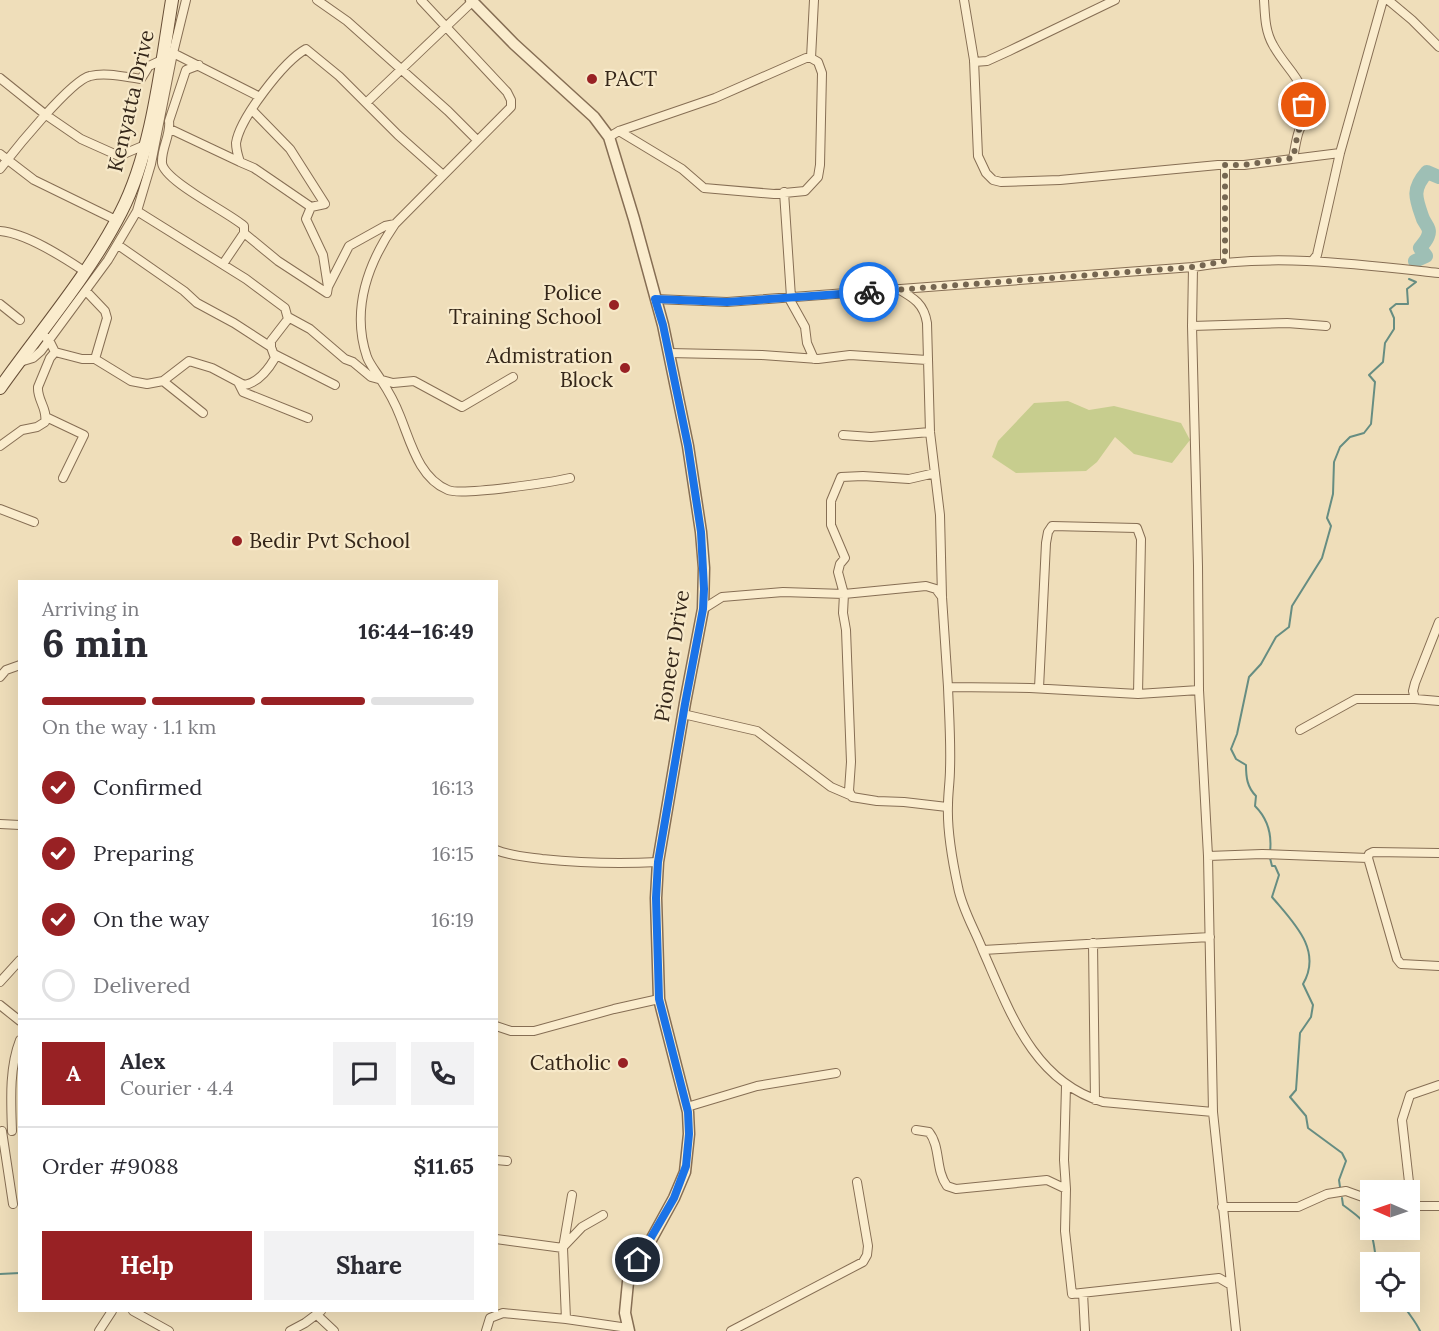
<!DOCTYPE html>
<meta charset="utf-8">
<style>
:root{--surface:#fff;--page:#f2f2f3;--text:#2b2b33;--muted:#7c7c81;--line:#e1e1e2;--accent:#982124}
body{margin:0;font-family:Lora,serif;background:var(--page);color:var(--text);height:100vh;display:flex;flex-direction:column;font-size:22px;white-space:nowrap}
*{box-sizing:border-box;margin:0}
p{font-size:20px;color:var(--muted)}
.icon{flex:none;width:33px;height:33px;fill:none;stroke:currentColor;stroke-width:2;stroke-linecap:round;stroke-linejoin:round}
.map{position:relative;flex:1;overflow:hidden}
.sheet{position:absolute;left:18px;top:580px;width:480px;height:732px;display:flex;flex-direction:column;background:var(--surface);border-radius:0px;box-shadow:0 6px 24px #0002}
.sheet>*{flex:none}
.needle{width:39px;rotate:272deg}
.controls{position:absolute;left:1360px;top:1180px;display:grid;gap:12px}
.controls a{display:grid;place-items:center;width:60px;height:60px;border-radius:0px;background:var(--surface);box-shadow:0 6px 24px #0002;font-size:30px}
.pin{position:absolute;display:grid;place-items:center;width:51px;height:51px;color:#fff;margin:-26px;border:3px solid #fff;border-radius:50%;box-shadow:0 2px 6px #0007}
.courier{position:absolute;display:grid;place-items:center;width:60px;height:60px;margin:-30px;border:4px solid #1a73e8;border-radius:50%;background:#fff;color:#222;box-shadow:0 2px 8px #0007}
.head em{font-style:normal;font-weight:700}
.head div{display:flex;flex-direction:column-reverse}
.head{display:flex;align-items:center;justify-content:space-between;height:102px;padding:0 24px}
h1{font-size:39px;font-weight:700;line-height:45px}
.bar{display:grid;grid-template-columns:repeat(4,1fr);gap:9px 6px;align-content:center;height:72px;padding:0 24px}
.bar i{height:8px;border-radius:4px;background:var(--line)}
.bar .selected{background:var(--accent)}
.bar p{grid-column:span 4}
.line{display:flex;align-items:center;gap:15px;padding:0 24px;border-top:2px solid var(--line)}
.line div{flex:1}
.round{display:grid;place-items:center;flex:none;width:63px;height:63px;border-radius:0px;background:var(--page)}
ol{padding:0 24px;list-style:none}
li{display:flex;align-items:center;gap:18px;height:66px}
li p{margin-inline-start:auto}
li .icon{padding:6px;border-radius:50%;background:var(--accent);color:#fff;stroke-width:4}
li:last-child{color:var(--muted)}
li i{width:33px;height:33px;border:3px solid var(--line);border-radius:50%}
.action{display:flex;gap:12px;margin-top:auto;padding:12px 24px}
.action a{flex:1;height:69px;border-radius:0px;background:var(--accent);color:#fff;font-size:24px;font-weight:700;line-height:69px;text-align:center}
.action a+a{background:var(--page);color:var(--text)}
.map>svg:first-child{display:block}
.green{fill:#c7cd8e}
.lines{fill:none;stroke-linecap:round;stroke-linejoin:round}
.stream{stroke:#668d82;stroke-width:2}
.river{stroke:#9ebfb5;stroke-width:14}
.minor-casing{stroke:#866e54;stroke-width:10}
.tertiary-casing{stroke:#866e54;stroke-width:13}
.secondary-casing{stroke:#684f37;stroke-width:14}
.minor{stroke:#faeccd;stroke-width:8}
.tertiary{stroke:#faeccd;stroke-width:10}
.secondary{stroke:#faeccd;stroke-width:12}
.done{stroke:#756651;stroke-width:6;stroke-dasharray:0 10.8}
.route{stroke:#1a73e8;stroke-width:8}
.poi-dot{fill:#982124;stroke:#f7e9c9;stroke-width:2}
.labels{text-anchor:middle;stroke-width:4.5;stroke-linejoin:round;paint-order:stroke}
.poi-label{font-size:21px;fill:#342619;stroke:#f7e9c9;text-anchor:end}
.street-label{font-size:21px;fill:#342619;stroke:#f7e9c9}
</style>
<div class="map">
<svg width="1439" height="1331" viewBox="0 0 1439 1331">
<rect width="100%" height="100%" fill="#efdeba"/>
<path class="green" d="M1068 401 1089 410 1114 406 1181 423 1190 440 1172 463 1134 454 1115 437 1097 462 1086 471 1016 473 992 457 998 441 1034 403Z"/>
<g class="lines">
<path class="stream" d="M1270 852C1272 835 1268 819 1255 806L1256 796C1247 787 1246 777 1246 765L1236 759 1231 749 1237 734 1249 677 1261 664 1276 637 1289 627 1292 606 1322 558 1331 526 1327 518 1333 494 1334 462 1340 447 1350 437 1364 433 1371 424 1375 382 1369 375 1383 362 1385 343 1394 329V318L1390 309 1396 304H1408L1407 289 1416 282 1409 279
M1270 858 1272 866H1275L1279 875 1272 897C1293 922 1323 950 1303 984L1313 1005 1311 1017 1300 1033 1296 1090 1290 1097 1306 1116 1308 1128 1342 1153 1346 1161 1339 1180 1340 1187
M1342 1198 1343 1205C1370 1225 1372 1227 1376 1260L1378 1263
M0 1274 20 1273
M1402 1302C1408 1314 1415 1320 1420 1331"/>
<path class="river" d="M1415 261 1426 256 1420 248C1422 245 1427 240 1428 236 1431 229 1426 225 1423 219 1416 199 1411 190 1427 172L1439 177"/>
<defs>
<path id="minor" d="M317 0 347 21 448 111 477 140
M964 0 974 60 978 156 986 173 993 180 1001 182 1060 180 1218 165H1244L1340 153
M1264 0C1265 16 1265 31 1273 45 1287 71 1307 80 1306 114 1306 121 1301 125 1299 131 1296 139 1295 149 1293 158
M1388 0 1412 20 1439 47
M173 53 260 97
M811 58 814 0
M974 62 987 61 1009 51 1115 0
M199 65 186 70 169 121C171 135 161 148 162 163 164 181 228 212 244 226V233L223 264
M0 78 46 115 81 139 119 156 145 145
M366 103 472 2
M252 110 290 149 325 204 311 207
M170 129 240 162
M609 137 619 131 715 98 806 58H811L818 62 822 73 820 165 818 177 805 191 774 194 704 188 682 169 619 131
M0 154 34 180 116 220
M0 169C14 151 71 80 90 76 106 72 125 77 141 79L149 66 162 60
M784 192 791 297 790 300 805 327 807 343 814 359
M311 207 254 168 240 162C238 156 236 150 236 143 240 118 284 61 306 49L339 76 398 135 443 175
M311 207 306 219 323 255 328 287
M137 211 246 279 285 308 288 319 271 341V347
M395 224C368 263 351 310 367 357 370 365 377 373 381 380 389 392 395 403 400 416 411 443 419 478 448 490 462 496 553 482 570 478
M0 231C26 233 63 257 84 271
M244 233 278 261 327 293 328 287 349 246 385 226 395 224 511 107V100L507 92 421 0
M1313 260 1317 255 1340 153 1383 0
M1225 261V165
M898 289C914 298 924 304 927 323L930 432 940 515 942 597 948 687 1030 688 1138 694 1199 690 1198 566 1192 326 1193 267
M86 291 105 311 107 318 95 359
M655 299 727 302 1193 267C1275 253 1357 264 1439 273
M0 304 20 320
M288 317 310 329 345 359 353 362 371 377 393 383 414 381 462 407 513 377
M1192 326 1287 323 1326 326
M40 333 49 340 55 352 82 359H95L131 381 147 384 163 381 189 361 212 368 244 385C258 383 268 370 275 358L271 347 234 323 197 303 184 291 118 245
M669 353 762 355 818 359 850 355 927 360
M274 354 335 385
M20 362 33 358 41 351 108 260 137 211 151 164 173 53 186 0
M163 381 203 413
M239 384 243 392 308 418
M46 417 84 435 63 478
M843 435 871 437 930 432
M0 446 22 430 37 427 45 422C48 409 37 400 38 387L50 358 55 352
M935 473 909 479 863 476 841 477 831 501V525L845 558 840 564 838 572 844 594 843 613 846 630 851 762 849 791 852 797 877 801 904 802 947 807
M0 509 34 522
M703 609 722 597 783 592 844 594 926 586 936 589 942 597
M1439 622 1415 683 1413 691 1415 699 1439 701
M0 677 6 670 20 665
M948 687C949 714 951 742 950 769 950 781 948 793 948 805 947 829 953 864 958 887 962 909 975 930 983 951 1010 1012 1033 1081 1103 1102L1213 1112
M1039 688 1046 543 1048 532 1052 526 1137 528 1141 539 1138 694
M1199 690 1208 856 1213 1112 1236 1331
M683 714 757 731 831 787 852 796
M1300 730 1356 699H1415
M0 824 20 825
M496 850C511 856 527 857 542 859 581 863 619 864 658 862
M1439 853 1373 852 1369 854 1368 858 1397 959 1401 964 1439 966
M1208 856 1262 854 1368 858
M1093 943 1095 1100
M983 950 1210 937
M0 982 20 960
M0 1005 20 1021
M496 1026 511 1031H534L614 1009 659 999
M687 1107 757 1086 836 1073
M916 1130 929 1132C941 1147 935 1170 947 1186L956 1189 1047 1180 1066 1189 1064 1160 1066 1086
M2 1131 13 1204
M12 1131C11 1101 9 1068 20 1040
M496 1160 507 1161
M1066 1189 1065 1231 1072 1294 1219 1278 1231 1285
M1410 1191 1402 1120 1410 1095 1439 1085
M1410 1206H1439
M1222 1207H1298L1327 1194 1346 1191 1371 1200
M496 1239 563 1248
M563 1247 582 1227 603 1215
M1083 1293 1085 1331
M133 1311 169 1331
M317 1315 334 1331
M566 1319 563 1248 572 1195
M99 1331 112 1311
M290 1331 305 1323 321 1311
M486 1331 490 1318 503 1313 566 1319 628 1328
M731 1331 863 1262 867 1255 868 1246 857 1182"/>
<path id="tertiary" d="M471 0 514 44 594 117 609 137 634 219 663 325 688 446 701 532 704 568 703 609 685 703 658 862 656 898 659 999 688 1112 689 1134 685 1172 674 1198 628 1282 625 1313 629 1331"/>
<path id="secondary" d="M0 388C41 330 89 275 121 212 152 152 161 67 172 0"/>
</defs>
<use href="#minor" class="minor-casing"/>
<use href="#tertiary" class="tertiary-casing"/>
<use href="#secondary" class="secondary-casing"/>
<use href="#minor" class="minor"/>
<use href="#tertiary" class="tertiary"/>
<use href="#secondary" class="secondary"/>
</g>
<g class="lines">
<path class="done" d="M869 292 1193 267 1225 261V165H1244L1293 158C1295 150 1296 141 1298 133 1301 122 1307 118 1304 105"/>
<path class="route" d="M638 1260 674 1198 686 1166 689 1134 688 1112 659 999 656 898 658 862 685 704 703 609 704 589 701 532 688 446 663 325 655 299 727 302 869 292"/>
</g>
<g class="poi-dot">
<circle cx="592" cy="79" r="6"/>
<circle cx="614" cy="305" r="6"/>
<circle cx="625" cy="368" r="6"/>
<circle cx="237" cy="541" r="6"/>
<circle cx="623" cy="1063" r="6"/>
</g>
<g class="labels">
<g class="poi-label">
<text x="604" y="86" text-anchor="start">PACT</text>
<text x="602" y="300">Police<tspan x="602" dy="24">Training School</tspan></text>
<text x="613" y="363">Admistration<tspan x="613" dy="24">Block</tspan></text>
<text x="249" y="548" text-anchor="start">Bedir Pvt School</text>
<text x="611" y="1070">Catholic</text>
</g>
<g class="street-label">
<text transform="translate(131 101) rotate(-77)" y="7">Kenyatta Drive</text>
<text transform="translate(672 656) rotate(-81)" y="7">Pioneer Drive</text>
</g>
</g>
</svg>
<div class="controls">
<a><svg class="needle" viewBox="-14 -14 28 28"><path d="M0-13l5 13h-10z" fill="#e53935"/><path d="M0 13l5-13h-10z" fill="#7c7c81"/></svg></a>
<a><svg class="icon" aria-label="locate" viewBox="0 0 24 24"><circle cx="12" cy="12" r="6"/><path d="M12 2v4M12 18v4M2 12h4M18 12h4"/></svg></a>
</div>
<div class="pin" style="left:1304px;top:105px;background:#ea580c"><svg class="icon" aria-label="bag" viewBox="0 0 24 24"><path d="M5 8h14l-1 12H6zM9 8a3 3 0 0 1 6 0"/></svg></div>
<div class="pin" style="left:638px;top:1260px;background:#1f2937"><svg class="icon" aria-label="home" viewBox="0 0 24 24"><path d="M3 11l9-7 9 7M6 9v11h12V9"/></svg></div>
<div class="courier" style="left:869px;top:292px"><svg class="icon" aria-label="bike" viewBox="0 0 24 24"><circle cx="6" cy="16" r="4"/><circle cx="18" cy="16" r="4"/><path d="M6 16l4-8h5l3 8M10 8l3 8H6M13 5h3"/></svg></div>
<section class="sheet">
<div class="head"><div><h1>6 min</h1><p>Arriving in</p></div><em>16:44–16:49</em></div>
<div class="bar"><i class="selected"></i><i class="selected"></i><i class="selected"></i><i></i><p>On the way · 1.1 km</p></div>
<ol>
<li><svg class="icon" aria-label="check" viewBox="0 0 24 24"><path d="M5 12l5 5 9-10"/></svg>Confirmed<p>16:13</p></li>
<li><svg class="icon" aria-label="check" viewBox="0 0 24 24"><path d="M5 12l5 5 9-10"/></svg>Preparing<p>16:15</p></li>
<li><svg class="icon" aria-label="check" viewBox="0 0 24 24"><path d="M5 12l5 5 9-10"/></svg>On the way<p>16:19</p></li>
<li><i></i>Delivered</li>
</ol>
<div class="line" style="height:108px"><b class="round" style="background:var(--accent);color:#fff">A</b><div><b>Alex</b><p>Courier · 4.4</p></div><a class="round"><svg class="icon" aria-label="chat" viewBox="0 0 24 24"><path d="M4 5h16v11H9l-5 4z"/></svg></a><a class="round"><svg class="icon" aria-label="phone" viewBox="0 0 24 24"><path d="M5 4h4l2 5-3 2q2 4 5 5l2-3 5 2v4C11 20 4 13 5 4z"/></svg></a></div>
<div class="line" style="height:78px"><div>Order #9088</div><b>$11.65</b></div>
<div class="action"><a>Help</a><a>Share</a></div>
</section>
</div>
